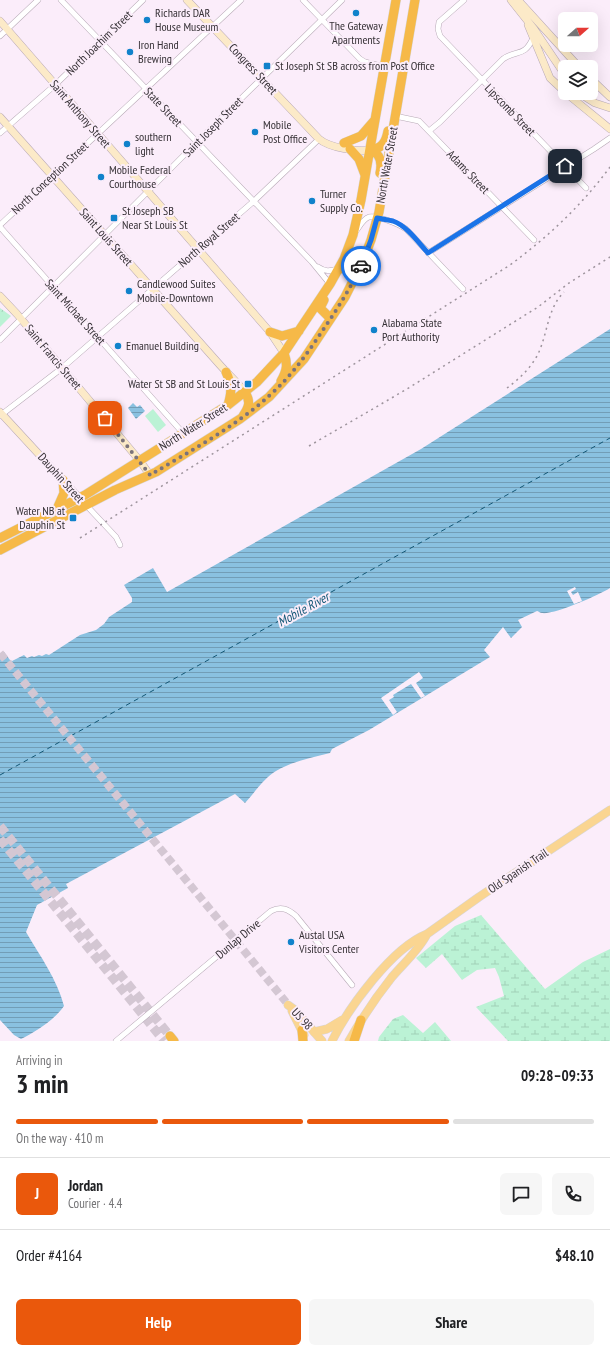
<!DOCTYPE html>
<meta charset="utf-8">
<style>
:root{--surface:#fff;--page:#f6f6f6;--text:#202124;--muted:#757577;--line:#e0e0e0;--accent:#ea580c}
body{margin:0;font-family:"PT Sans Narrow",sans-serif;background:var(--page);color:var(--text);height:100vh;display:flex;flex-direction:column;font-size:15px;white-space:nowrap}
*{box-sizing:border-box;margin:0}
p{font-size:13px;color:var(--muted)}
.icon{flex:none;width:22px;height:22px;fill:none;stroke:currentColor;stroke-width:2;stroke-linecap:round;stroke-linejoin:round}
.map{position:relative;height:1041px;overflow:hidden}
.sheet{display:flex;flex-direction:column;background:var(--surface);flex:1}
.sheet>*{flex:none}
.needle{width:26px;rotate:69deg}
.tools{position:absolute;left:558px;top:12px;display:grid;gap:8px}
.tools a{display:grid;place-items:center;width:40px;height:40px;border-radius:6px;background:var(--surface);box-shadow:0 4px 16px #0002;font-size:20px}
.pin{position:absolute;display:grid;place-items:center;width:34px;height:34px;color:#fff;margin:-17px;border-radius:8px;box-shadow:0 2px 6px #0006}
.courier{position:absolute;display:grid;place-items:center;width:40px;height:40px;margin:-20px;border:3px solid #1a73e8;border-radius:50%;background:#fff;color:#222;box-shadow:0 1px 5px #0007}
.overview em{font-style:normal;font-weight:700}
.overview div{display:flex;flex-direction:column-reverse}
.overview{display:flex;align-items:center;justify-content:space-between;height:68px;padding:0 16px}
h1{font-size:26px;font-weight:700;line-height:30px}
.bar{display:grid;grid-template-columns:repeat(4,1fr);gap:6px 4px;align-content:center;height:48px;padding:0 16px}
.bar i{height:5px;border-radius:3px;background:var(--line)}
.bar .on{background:var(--accent)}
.bar p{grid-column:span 4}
.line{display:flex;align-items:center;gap:10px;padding:0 16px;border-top:1px solid var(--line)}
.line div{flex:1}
.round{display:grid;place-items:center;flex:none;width:42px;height:42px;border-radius:6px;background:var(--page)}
.action{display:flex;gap:8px;margin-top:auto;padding:8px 16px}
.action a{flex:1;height:46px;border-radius:6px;background:var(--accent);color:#fff;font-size:16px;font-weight:700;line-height:46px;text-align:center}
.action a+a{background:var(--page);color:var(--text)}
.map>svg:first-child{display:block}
.wetland{fill:url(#wetland-marsh)}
.park{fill:url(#park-crowns)}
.pitch{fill:#bbf2d5}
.water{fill:url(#water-rules)}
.pier{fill:#fbedfa}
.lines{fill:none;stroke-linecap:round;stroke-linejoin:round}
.ferry{stroke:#135776;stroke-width:1;stroke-dasharray:5 4;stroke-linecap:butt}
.primary-tunnel{stroke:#d4c7d3;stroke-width:8;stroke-dasharray:8 4;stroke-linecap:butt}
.highway-tunnel{stroke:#d4c7d3;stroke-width:9;stroke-dasharray:9 4.5;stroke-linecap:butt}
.street-casing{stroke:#b8aab7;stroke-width:6}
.secondary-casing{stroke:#b8aab7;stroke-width:8}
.primary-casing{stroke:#d7d6d7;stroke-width:9}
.highway-casing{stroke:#d7d6d7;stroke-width:10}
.street{stroke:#fff;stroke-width:5}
.secondary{stroke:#fceac8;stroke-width:7}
.primary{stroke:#fad591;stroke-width:8}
.highway{stroke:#f6b948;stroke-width:9}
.rail{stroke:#9e949d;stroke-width:1.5;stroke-dasharray:2 4;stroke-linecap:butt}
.done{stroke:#7b737b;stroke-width:4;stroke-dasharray:0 7.2}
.route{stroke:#1a73e8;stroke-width:5}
.poi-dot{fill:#1082cb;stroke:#fbedfa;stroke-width:1.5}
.labels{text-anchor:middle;stroke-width:4;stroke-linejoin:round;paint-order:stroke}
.poi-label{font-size:12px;fill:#363136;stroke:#fbedfa;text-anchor:start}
.street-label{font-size:12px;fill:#363136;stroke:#fbedfa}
.water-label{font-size:13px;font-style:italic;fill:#135776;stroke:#fbedfa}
</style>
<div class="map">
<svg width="610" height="1041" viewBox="0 0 610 1041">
<defs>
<pattern id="wetland-marsh" width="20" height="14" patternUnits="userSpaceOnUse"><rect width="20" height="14" fill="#bbf2d5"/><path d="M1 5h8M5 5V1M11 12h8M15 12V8" fill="none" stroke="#a1d0b7"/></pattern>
<pattern id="park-crowns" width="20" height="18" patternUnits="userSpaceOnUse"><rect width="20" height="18" fill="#bbf2d5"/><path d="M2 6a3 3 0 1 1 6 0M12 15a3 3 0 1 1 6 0" fill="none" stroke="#a1d0b7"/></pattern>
<pattern id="water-rules" width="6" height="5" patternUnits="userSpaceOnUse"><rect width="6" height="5" fill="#8ac1e0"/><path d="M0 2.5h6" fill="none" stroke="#729db6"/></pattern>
</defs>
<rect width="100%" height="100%" fill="#fbedfa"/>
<path class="wetland" d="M481 915 545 989 583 962 610 949V1041H508L476 1007 504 996 499 977 495 968 477 970 462 980 442 954 426 968 416 958 455 926Z
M403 1015 423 1033 435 1022 451 1041H378L379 1037 393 1019Z"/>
<path class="park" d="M0 308 11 316 0 327Z"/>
<path class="pitch" d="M153 409 166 425 158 432 145 416Z"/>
<path class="water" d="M610 329V588C599 595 554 615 542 613 540 613 538 611 537 611L518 620 522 627 511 638 503 627 484 650 490 657 369 730 332 749 330 753C311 758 293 761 276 771 264 778 255 792 245 803L235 794 66 884 68 888 37 905 26 932C40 956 57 979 64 1006 54 1020 37 1031 21 1039L14 1035 0 1020V654L4 652 10 660 12 661 24 655 27 658 32 656 34 657 39 655 42 656 46 654 49 655 80 635 96 630 104 624 109 617 132 602V598L124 585 153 568 167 592 421 449Z
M133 403 137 407 140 405 145 411 136 419 128 408Z"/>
<path class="pier" d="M575 587 576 589 571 592 573 595 578 592 582 601 574 604 567 591Z
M419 672 423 678 416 683 425 696 421 698 411 684 393 695 394 697 389 700 397 712 393 715 381 698Z"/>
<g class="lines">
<path class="ferry" d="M0 775 610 438"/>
<path class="primary-tunnel" d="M0 653 286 1002"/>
<path class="highway-tunnel" d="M0 826 170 1036
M0 839 164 1041"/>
<defs>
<path id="street" d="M61 0 312 262 330 284
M303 0 360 59 365 62 385 67
M464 0 439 22 438 29 440 36 586 188
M0 36 38 0
M395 116 419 121 534 240
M429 131 440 122 503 59C517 49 524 58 533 38
M0 133 55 85 143 0
M0 225 241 0
M0 227 183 433
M356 231C360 226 363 219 369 217 377 215 399 224 406 229L463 289
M428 253 594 149 610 138
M318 267C325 272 330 271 338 269
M0 340 211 128 342 0
M1 415 62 368 202 246 254 201 319 139
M86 505 116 537 120 545
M116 1041 271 911C281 906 288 909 296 916L352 985"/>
<path id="secondary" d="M187 0 319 139C330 148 357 152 370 150
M511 0 534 29 565 75
M518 0 579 67
M0 21 270 332 284 353
M528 25 550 78 565 92
M591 79 610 97
M566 93 610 129
M579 93 595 103 610 108
M0 117 220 365C228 374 237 382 245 392
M0 296 17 314 140 461 150 475
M0 412 82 501"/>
<path id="primary" d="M288 1005 295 1010 322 1041
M292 1011 304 1035
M314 1032 327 1029 342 1020
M332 1041C349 1007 392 948 427 934L479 897 610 810
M349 1041C362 1018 376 997 392 977 404 963 419 950 427 934"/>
<path id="highway" d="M344 143 361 136 374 121
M350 149 359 159 365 175
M370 150C382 149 386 142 388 131
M370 150C381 153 382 164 380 173
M339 269 350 267 359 271
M324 300 320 308 330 318
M270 332 282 336 299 331
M226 372C232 385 232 392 228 405
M281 381C287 371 288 364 284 353
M243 416C249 407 251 402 245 392
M57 509 64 493 63 480
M0 538 85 495 228 405 257 382 284 353 330 284 344 259 353 235 361 200 396 0
M0 550 115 490 156 472 240 419 269 397 304 359 345 297 363 261 371 240 379 212 415 0
M302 1030 303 1041
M170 1036 174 1041
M354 1041 361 1020"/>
</defs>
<use href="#street" class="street-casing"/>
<use href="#secondary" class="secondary-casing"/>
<use href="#primary" class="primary-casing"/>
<use href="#highway" class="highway-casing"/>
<use href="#street" class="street"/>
<use href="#secondary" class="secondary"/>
<use href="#primary" class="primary"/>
<use href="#highway" class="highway"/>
<path class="rail" d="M507 388C519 379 531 368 538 354 548 333 547 309 564 292
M309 446 407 389 538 307 569 283 610 257
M80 538 510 265C548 237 582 205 610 167"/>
</g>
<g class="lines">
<path class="done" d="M105 418 150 475C189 452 236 426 269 396 294 374 311 348 329 321 341 303 352 285 361 266"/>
<path class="route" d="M361 266 371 240 377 218C382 219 388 220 393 221 407 226 418 242 428 253L565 166"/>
</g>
<g class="poi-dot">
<circle cx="356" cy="13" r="4"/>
<circle cx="147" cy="20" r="4"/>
<circle cx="130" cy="52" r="4"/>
<rect x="263" y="62" width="8" height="8" rx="2"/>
<circle cx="255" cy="132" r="4"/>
<circle cx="127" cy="144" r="4"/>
<circle cx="101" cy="177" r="4"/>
<circle cx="312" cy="201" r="4"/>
<rect x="110" y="214" width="8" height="8" rx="2"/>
<circle cx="129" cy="291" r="4"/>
<circle cx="374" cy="330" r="4"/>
<circle cx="118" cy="346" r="4"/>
<rect x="244" y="380" width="8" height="8" rx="2"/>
<rect x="69" y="514" width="8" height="8" rx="2"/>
<circle cx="291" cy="942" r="4"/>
</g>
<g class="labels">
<g class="poi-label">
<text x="155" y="17">Richards DAR<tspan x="155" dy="14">House Museum</tspan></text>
<text x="356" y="30" text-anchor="middle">The Gateway<tspan x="356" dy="14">Apartments</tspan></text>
<text x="138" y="49">Iron Hand<tspan x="138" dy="14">Brewing</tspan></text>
<text x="275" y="70">St Joseph St SB across from Post Office</text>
<text x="263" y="129">Mobile<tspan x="263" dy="14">Post Office</tspan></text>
<text x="135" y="141">southern<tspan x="135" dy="14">light</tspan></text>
<text x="109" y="174">Mobile Federal<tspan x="109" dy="14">Courthouse</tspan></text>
<text x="320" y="198">Turner<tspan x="320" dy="14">Supply Co.</tspan></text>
<text x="122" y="215">St Joseph SB<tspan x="122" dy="14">Near St Louis St</tspan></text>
<text x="137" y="288">Candlewood Suites<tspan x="137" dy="14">Mobile-Downtown</tspan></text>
<text x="382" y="327">Alabama State<tspan x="382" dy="14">Port Authority</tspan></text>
<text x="126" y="350">Emanuel Building</text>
<text x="240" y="388" text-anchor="end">Water St SB and St Louis St</text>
<text x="65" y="515" text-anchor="end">Water NB at<tspan x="65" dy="14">Dauphin St</tspan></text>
<text x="299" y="939">Austal USA<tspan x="299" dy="14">Visitors Center</tspan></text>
</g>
<g class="street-label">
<text transform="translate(99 43) rotate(-44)" y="4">North Joachim Street</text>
<text transform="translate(253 69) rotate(47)" y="4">Congress Street</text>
<text transform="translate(163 107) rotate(46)" y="4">State Street</text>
<text transform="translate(510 110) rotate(46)" y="4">Lipscomb Street</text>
<text transform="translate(80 114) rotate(49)" y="4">Saint Anthony Street</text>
<text transform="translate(213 127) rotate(-45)" y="4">Saint Joseph Street</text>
<text transform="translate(387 165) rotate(-80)" y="4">North Water Street</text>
<text transform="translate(468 172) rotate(46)" y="4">Adams Street</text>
<text transform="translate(50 178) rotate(-43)" y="4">North Conception Street</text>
<text transform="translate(106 237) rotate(48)" y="4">Saint Louis Street</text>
<text transform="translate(209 240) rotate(-41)" y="4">North Royal Street</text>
<text transform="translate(75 312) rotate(48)" y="4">Saint Michael Street</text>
<text transform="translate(53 357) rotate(50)" y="4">Saint Francis Street</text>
<text transform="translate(193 427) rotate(-32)" y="4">North Water Street</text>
<text transform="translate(61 478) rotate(48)" y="4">Dauphin Street</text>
<text transform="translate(518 871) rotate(-34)" y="4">Old Spanish Trail</text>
<text transform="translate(238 939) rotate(-40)" y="4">Dunlap Drive</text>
<text transform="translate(302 1019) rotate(47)" y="4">US 98</text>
</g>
<g class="water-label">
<text transform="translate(303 609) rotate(-29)" y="5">Mobile River</text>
</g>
</g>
</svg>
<div class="tools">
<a><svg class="needle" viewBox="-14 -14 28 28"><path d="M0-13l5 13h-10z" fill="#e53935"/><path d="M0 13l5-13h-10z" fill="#757577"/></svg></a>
<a><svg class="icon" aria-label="layers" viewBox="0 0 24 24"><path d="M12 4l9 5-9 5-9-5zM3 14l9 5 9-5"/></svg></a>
</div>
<div class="pin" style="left:105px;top:418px;background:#ea580c"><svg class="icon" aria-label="bag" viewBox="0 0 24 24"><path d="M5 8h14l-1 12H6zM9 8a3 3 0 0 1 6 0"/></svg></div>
<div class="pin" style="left:565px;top:166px;background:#1f2937"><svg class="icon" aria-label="home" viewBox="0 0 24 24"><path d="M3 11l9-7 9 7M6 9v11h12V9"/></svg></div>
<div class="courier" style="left:361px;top:266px"><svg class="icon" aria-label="car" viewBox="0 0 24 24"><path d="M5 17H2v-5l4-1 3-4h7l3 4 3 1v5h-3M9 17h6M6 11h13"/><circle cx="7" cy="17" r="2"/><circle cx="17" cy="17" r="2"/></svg></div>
</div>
<section class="sheet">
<div class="overview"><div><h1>3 min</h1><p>Arriving in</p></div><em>09:28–09:33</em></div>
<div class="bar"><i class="on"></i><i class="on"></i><i class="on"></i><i></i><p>On the way · 410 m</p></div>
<div class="line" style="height:72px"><b class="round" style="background:var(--accent);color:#fff">J</b><div><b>Jordan</b><p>Courier · 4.4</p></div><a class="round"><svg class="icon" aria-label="chat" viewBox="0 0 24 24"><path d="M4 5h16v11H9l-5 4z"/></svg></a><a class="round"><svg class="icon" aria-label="phone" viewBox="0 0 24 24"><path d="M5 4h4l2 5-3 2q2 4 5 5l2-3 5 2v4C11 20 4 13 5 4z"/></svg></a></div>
<div class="line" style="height:52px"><div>Order #4164</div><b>$48.10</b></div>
<div class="action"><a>Help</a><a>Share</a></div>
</section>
